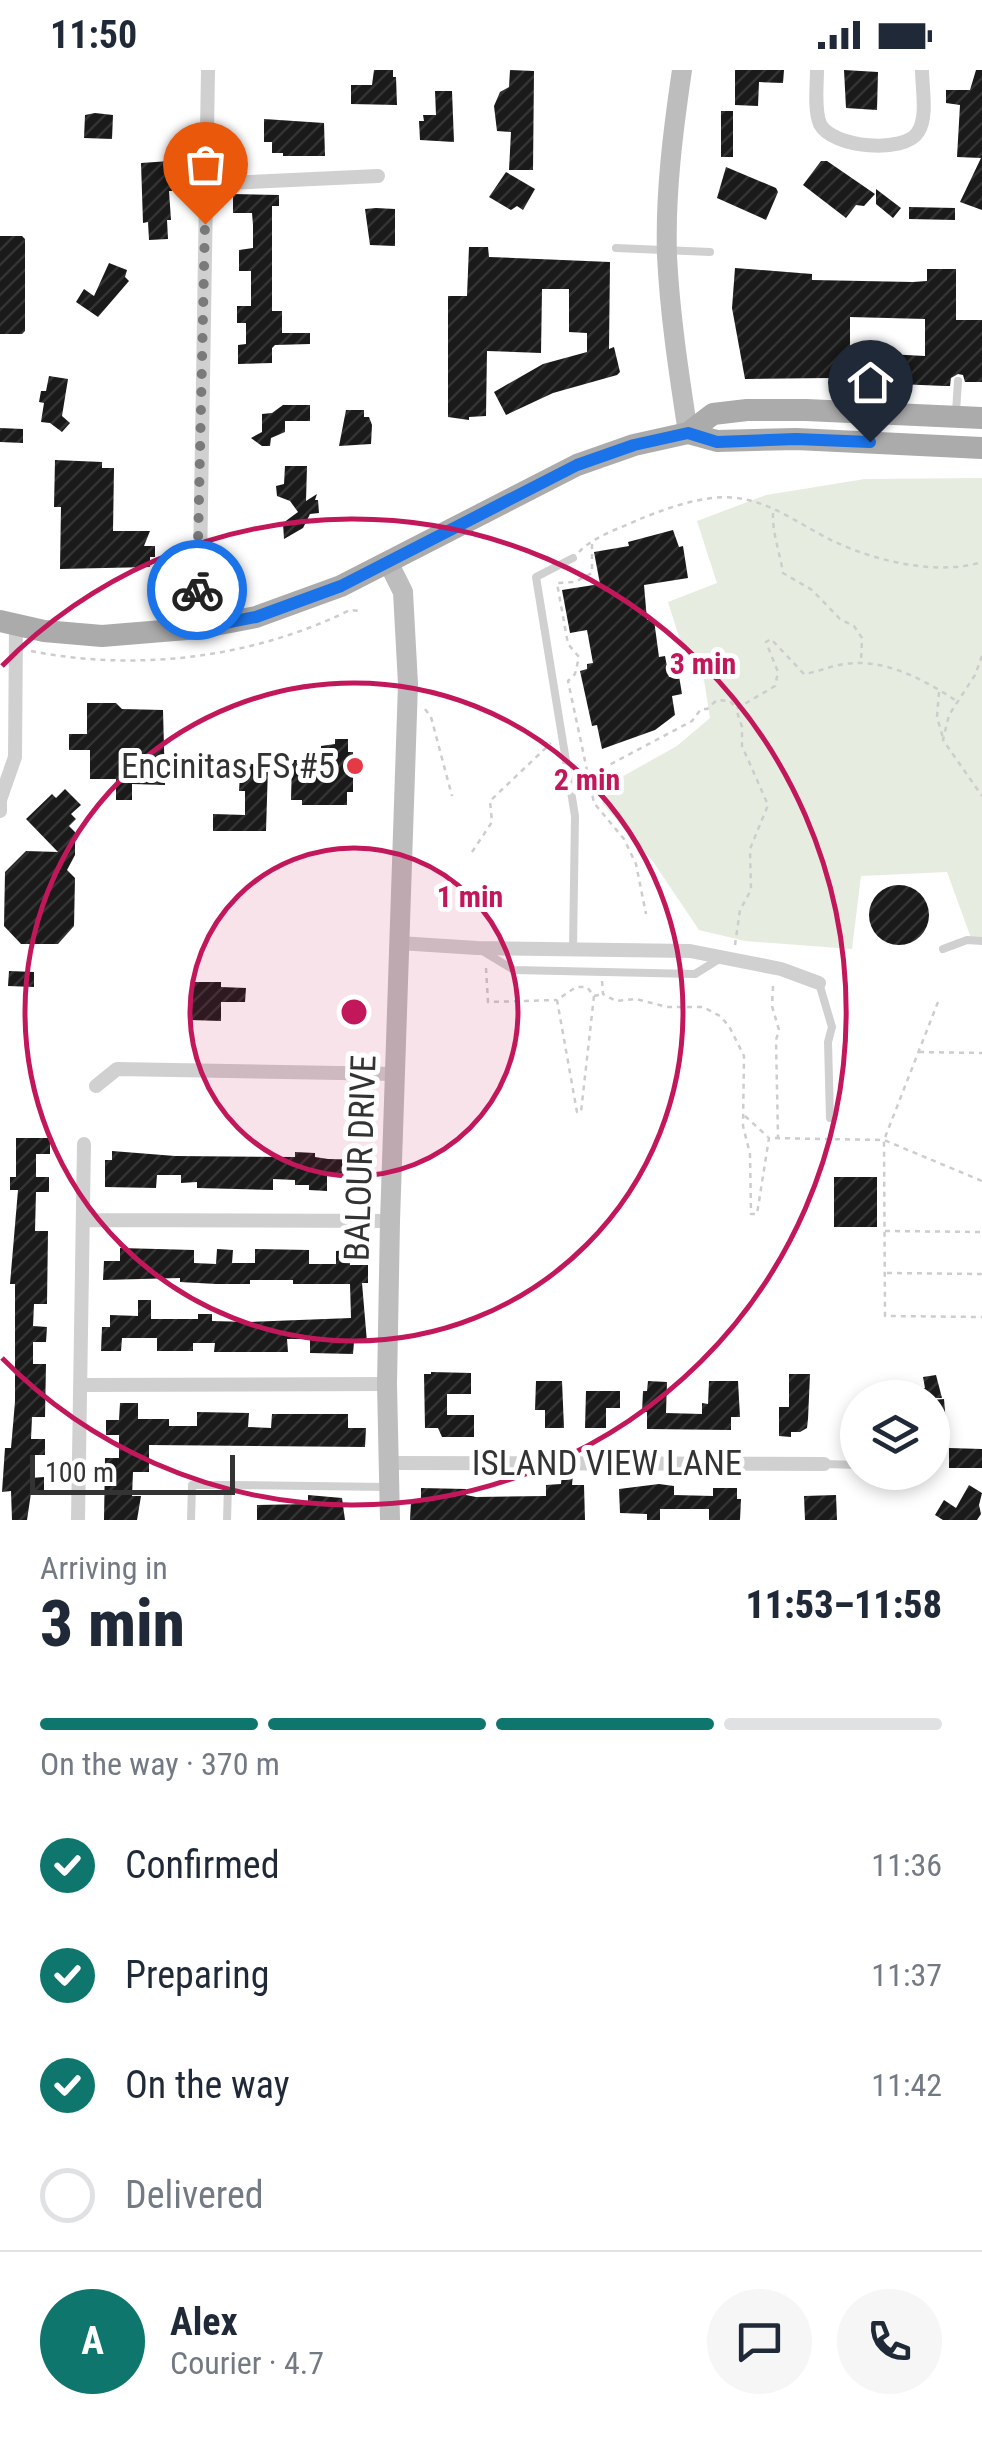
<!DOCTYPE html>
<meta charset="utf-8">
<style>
:root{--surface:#fff;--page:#f6f6f7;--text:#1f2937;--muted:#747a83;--line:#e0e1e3;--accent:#0f766e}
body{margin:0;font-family:"Roboto Condensed",sans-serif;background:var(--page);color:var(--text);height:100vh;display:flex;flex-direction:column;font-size:38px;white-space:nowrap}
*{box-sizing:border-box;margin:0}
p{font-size:32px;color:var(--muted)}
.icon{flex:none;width:55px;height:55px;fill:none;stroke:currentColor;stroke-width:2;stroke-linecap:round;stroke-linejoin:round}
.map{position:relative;height:1450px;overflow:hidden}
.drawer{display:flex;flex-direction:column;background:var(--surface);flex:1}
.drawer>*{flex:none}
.buttons{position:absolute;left:840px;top:1310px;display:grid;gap:20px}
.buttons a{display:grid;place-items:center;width:110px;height:110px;border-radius:50%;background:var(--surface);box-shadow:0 5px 15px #0003;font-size:50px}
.scale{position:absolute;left:30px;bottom:25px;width:205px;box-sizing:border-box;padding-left:10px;border:5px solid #333;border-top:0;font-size:28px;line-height:35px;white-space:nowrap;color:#333;-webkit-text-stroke:8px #fff;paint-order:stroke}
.pin{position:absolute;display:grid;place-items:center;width:85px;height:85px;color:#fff;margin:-102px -42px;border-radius:50% 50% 50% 0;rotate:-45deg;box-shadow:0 0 10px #0007}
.pin .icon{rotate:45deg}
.courier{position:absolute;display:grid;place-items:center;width:100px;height:100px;margin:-50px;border:8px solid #1a73e8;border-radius:50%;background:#fff;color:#222;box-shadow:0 2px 12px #0007}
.summary em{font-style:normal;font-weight:800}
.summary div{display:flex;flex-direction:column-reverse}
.summary{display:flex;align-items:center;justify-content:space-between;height:170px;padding:0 40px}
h1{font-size:65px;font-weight:800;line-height:75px}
.bar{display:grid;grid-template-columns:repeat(4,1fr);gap:15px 10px;align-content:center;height:120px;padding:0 40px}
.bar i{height:12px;border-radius:8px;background:var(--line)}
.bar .current{background:var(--accent)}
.bar p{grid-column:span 4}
.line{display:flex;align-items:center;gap:25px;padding:0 40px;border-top:2px solid var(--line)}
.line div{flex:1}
.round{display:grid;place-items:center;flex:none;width:105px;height:105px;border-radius:52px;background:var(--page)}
ol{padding:0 40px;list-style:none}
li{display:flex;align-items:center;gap:30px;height:110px}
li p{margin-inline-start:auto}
li .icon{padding:10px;border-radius:50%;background:var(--accent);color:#fff;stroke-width:4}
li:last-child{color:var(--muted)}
li i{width:55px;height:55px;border:5px solid var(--line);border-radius:50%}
.status{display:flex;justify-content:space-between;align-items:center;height:70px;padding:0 50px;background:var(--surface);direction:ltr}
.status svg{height:28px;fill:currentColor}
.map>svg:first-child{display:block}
.green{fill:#e6ecdf}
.building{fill:url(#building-hatch);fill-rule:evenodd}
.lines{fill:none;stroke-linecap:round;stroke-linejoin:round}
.path{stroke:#cdcdcd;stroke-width:2.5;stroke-dasharray:5 5;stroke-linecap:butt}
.lane{stroke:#d0d0d0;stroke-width:8}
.street{stroke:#d0d0d0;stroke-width:14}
.secondary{stroke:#bdbdbd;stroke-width:20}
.primary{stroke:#ababab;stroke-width:22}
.done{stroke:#7a7a7a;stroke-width:10;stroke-dasharray:0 18}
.route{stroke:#1a73e8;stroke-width:12}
.ring{fill:none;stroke:#c2185b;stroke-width:5}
.poi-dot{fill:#e63946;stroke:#fff;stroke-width:4}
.labels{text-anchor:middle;stroke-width:10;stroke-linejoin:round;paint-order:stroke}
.poi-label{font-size:35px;fill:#333;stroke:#fff;text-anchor:end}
.street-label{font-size:35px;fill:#333;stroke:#fff}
.centre{fill:#c2185b;stroke:#fff;stroke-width:5}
.ring-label{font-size:30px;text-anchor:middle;font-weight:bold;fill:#c2185b;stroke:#fff;stroke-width:10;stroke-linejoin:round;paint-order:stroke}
</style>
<div class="status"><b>11:50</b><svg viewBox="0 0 49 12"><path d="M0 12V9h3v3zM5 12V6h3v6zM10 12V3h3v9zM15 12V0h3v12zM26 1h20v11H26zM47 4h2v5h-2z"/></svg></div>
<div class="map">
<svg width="982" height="1450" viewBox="0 0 982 1450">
<defs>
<pattern id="building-hatch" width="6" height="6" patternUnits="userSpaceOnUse" patternTransform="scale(2.5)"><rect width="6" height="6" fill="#1a1a1a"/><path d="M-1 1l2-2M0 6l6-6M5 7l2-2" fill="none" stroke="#333"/></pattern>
</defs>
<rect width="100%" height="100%" fill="#fff"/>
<path class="green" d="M982 408V869L971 868 947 802 861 806 852 879 745 871 699 860 654 793 602 733 618 709 677 676 710 648 704 610 682 576 668 532 717 513 697 451 766 425 865 409Z"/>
<path class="building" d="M374 0H393V7H396L397 35 351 34V15H372Z
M510 0 534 1 533 100H509L511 62 497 61 494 36 500 22 509 17Z
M735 0H784L783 13 759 12 758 36 735 35Z
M844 0 878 2 877 40 846 38Z
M976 0H982V140L960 132 981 88 957 87 960 35 946 33V20H970Z
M435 21H452L454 72 420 70 419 51H424L423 45H436Z
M721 41H733V87H721Z
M95 43 113 45 112 69 84 68 85 45Z
M264 49 324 53 325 86H283V83H272V72H264Z
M170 91 172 121H169L171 150H167L168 169 149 170 148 152 143 153 141 93Z
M821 91H827L875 124 864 136 856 135 846 148 803 115Z
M726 97 776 118 778 122 766 150 717 128Z
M506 102 535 119 523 140 517 136 511 140 489 127Z
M876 119 901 138 893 148 876 134Z
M233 124 279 125V136H272V241H282V263H310V274L275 275 272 278V293L238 294V275L246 274V253H237V236H251V201H239V180L253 178V155L252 143H233Z
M909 137 955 138V150L909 149Z
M376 138 395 139V176L370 175 365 139Z
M0 166H22L25 169V261L22 264H0Z
M469 177H488L489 187 610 192 609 279 614 277 620 302 617 305 553 323 506 345 494 322 543 294 587 282V263L569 262V219H542L541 283 487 281 486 346 469 347V350L448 347V226H467Z
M109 193 127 200 125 207 129 211 98 247 76 232 84 219 94 226Z
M735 198 812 204V210L913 212 927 211V199H956V250H982V312H965L963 305 958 304 951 308 950 316H945L850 312 831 308 745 309 732 238ZM850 247 925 249V286L850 282Z
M49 306 68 309 62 346 70 353 62 362 50 353 41 352 44 333 39 332 41 321H46Z
M283 335H310V351H285V362L271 368 270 376H262L251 368 262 362V344L272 343Z
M346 340H364V347H369L372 355 371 374 339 376Z
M0 358 23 359V373L0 372Z
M55 390 102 392V398H114L113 461H150L144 476H155V487H150V497L60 499 61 437H54Z
M285 396H307L306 431 317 424 315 430H318L319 443 310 444 303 458 284 469 283 453 298 442 290 431 277 426 276 416 284 414Z
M673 460 679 477 683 476 688 508 644 515 647 550H654L659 587 665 586 669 607 679 606 682 624 672 626 675 645 655 660 602 679 597 655 592 656 580 601 587 599V594L593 593 587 560 570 563 562 520 600 514 594 482 629 476 628 472Z
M87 633H116L122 639 163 640 165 715 132 714V730H116V709H90V680H69V664H87Z
M335 669H348V682H353V722H347V735H302V730H291L292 690H302V686H321V676L335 674Z
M247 693 268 697 266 761H213V744L245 745V721H239L240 705H246Z
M65 719 81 735 71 744 76 749 69 756 75 762V785L67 800 75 808 74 856 58 874H21L4 856 5 802 26 781 58 782 26 749 52 724 56 728Z
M869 845a30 30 0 1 1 60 0a30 30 0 1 1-60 0Z
M9 901 34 902V917L8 916Z
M191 912H221V917L246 918 245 932H221V951L190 950Z
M16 1068H50V1084H36V1107H49V1122H36L35 1161H48L47 1234H34L33 1256 47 1257 46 1272H33V1294H46L45 1347H32L31 1369H45V1385H32L31 1408 44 1407V1422L31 1423 27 1450H12L11 1421 2 1422 5 1378H11L15 1332V1214H10L18 1120H10V1107H16Z
M112 1081 175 1086 295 1087V1082L315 1083V1087L328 1089 370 1090 368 1120H349L350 1104 327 1103V1121L309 1120V1115H295V1110L273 1109V1120L197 1118V1112L181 1113V1105H157L156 1118 105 1117V1090H112Z
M834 1107H877V1157H834Z
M120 1178 194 1180V1193L216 1194 217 1179 233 1180 232 1193H255V1179L309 1180V1194H336V1181L350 1180V1195H368V1213H362L367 1272H354L353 1284 310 1283V1269H287L288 1282H214L215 1273H193V1281H157V1268H122L121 1281H101L102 1257H110V1245L138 1246V1230H151V1249H198V1244H212V1251L249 1252 351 1248 350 1214H293V1210H250V1214H216L180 1212V1208L103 1210 104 1191H120Z
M431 1302 471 1303V1324H447V1345H474V1367H442L438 1358H425L424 1304H431Z
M789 1304H810L808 1349 807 1358 800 1362H791V1367L779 1366V1337H789Z
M936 1305 942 1328H905V1322L925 1318 923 1307Z
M536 1311H562L564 1358H545V1340H535Z
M648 1311 667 1312 666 1343 702 1344V1333L708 1334 709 1311H738L740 1347H731V1360L647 1359V1342H642L643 1321H647Z
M586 1321H620V1338H606V1358H585Z
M944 1329 948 1377 933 1379 932 1330Z
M120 1333H138V1349H169V1356H197V1342L249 1343 248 1357 271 1358 272 1344H348V1358H366L365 1377 149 1375V1402H133L132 1426H141L137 1450H104L105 1388H119V1365H106V1350H119Z
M949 1378 982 1379V1398H949Z
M562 1404H573L572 1415H584L585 1450H410L411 1432H421V1418L466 1419V1425L476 1427 546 1426V1415L561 1414Z
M659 1414 674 1416V1425L713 1426V1418H737V1429H741L740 1450H709V1439H660V1450H647V1444L620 1443 619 1419Z
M969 1415 982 1423 979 1435 981 1444 977 1450H943L935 1445 944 1430 956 1438Z
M308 1425 342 1428 345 1450H257V1435L308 1434Z
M836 1425 837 1450H805L804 1426Z"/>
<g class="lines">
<path class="path" d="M773 443C772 462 780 483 783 503L812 520 840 549 854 556 862 568 861 593
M592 474V503L575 512 557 513 568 574 579 587 575 604 568 611 594 733 624 769 636 794 646 844
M579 482C594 466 621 458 640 449 670 437 711 422 743 429 776 435 804 457 833 471 875 491 937 506 982 492
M31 581C137 602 253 588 350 540L362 541
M982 586 975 605 949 645 943 670 982 726
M939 622 937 647 943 668
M425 639 431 647 452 726
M590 716 611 694 692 651 701 639H707L717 630 730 631 735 637
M472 782 492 752 490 731 551 673
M735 875 740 840 751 820 750 779 768 735 742 676V657L736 639 775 616 778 602 766 572 771 569 804 604C817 602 831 596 844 594 885 588 925 610 958 632
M486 898 488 932 556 930
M602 911 603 924 616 931 636 929 667 937H703L720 946 729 956 744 986 743 1056 750 1084 751 1144H757L769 1068 884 1070 982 1111
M773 916 772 936 779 960 776 970 778 1067
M594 926 581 1042H577L557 930 576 917H587L594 926 602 924
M938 932 884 1070 885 1246 982 1247
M919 982 982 983
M745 1046 768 1067
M885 1161 982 1162
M887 1203 982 1204"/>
<path class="lane" d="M616 178 710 182
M956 342 958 311
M573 878 575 746 536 507 573 488
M943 879 967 870 982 871
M481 880 514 900 695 904 719 889
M819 913 832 957 828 972 830 1048
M824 1394 858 1395
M228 1415 388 1417
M191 1450 192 1415H228L227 1450"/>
<path class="street" d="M817 0C817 16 814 40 820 54 832 78 905 84 918 62 928 47 922 18 922 0
M206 114 378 106
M199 558 208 0
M0 741V730L15 687 16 555
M399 873 477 878 690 881 781 899 819 913
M96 1016 117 999 396 1004
M83 1150 390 1151
M82 1315 387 1314
M391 1393 824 1394
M78 1450 84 1074"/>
<path class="secondary" d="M682 0C673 61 665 124 667 186 670 246 679 304 688 363
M388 492 403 522 408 614 390 1151 387 1314 390 1450"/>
<path class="primary" d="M688 363 717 371 796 369 982 378
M0 551 44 561 102 566 199 558 256 547 341 516 577 395 634 375 688 363 713 344 747 340H806L982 348"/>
</g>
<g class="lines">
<path class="done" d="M197 520 205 154"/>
<path class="route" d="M197 520 199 558 256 547 341 516 577 395 634 375 688 363 717 372 796 369 870 372"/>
</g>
<circle cx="354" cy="942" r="164" fill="#c2185b" fill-opacity=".12"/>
<g class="ring">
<circle cx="354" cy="942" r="164"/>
<circle cx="354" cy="942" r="329"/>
<path d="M2 596A493 493 0 1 1 2 1288"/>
</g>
<circle class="poi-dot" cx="355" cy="696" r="10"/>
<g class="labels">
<g class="poi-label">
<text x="335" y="708">Encinitas FS #5</text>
</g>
<g class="street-label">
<text transform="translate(360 1088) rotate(-88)" y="12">BALOUR DRIVE</text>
<text x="607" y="1405">ISLAND VIEW LANE</text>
</g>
</g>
<circle cx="354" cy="942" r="15" class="centre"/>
<g class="ring-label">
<text x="703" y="604">3 min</text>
<text x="587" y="720">2 min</text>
<text x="470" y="837">1 min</text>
</g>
</svg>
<div class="buttons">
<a><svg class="icon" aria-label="layers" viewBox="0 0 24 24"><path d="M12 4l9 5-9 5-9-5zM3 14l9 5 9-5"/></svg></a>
</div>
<div class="scale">100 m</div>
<div class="pin" style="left:205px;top:154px;background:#ea580c"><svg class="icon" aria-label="bag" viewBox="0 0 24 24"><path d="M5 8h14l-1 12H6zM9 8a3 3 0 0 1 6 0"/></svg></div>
<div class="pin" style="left:870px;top:372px;background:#1f2937"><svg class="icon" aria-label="home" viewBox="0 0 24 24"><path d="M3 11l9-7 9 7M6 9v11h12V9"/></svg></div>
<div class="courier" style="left:197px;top:520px"><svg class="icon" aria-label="bike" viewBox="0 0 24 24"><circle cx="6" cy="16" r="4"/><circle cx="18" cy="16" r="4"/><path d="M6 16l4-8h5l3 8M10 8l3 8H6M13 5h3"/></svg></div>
</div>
<section class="drawer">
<div class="summary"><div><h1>3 min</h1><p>Arriving in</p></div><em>11:53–11:58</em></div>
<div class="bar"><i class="current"></i><i class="current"></i><i class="current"></i><i></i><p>On the way · 370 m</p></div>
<ol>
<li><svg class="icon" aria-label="check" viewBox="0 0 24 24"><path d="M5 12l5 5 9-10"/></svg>Confirmed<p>11:36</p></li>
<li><svg class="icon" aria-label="check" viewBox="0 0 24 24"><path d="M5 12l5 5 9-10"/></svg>Preparing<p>11:37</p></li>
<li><svg class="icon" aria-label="check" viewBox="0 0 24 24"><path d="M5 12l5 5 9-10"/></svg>On the way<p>11:42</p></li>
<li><i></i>Delivered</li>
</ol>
<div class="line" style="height:180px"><b class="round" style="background:var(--accent);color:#fff">A</b><div><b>Alex</b><p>Courier · 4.7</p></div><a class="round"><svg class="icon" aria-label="chat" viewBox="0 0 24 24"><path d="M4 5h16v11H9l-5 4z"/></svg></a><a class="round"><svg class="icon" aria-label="phone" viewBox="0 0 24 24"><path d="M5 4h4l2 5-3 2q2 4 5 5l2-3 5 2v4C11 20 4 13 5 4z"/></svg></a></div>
</section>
